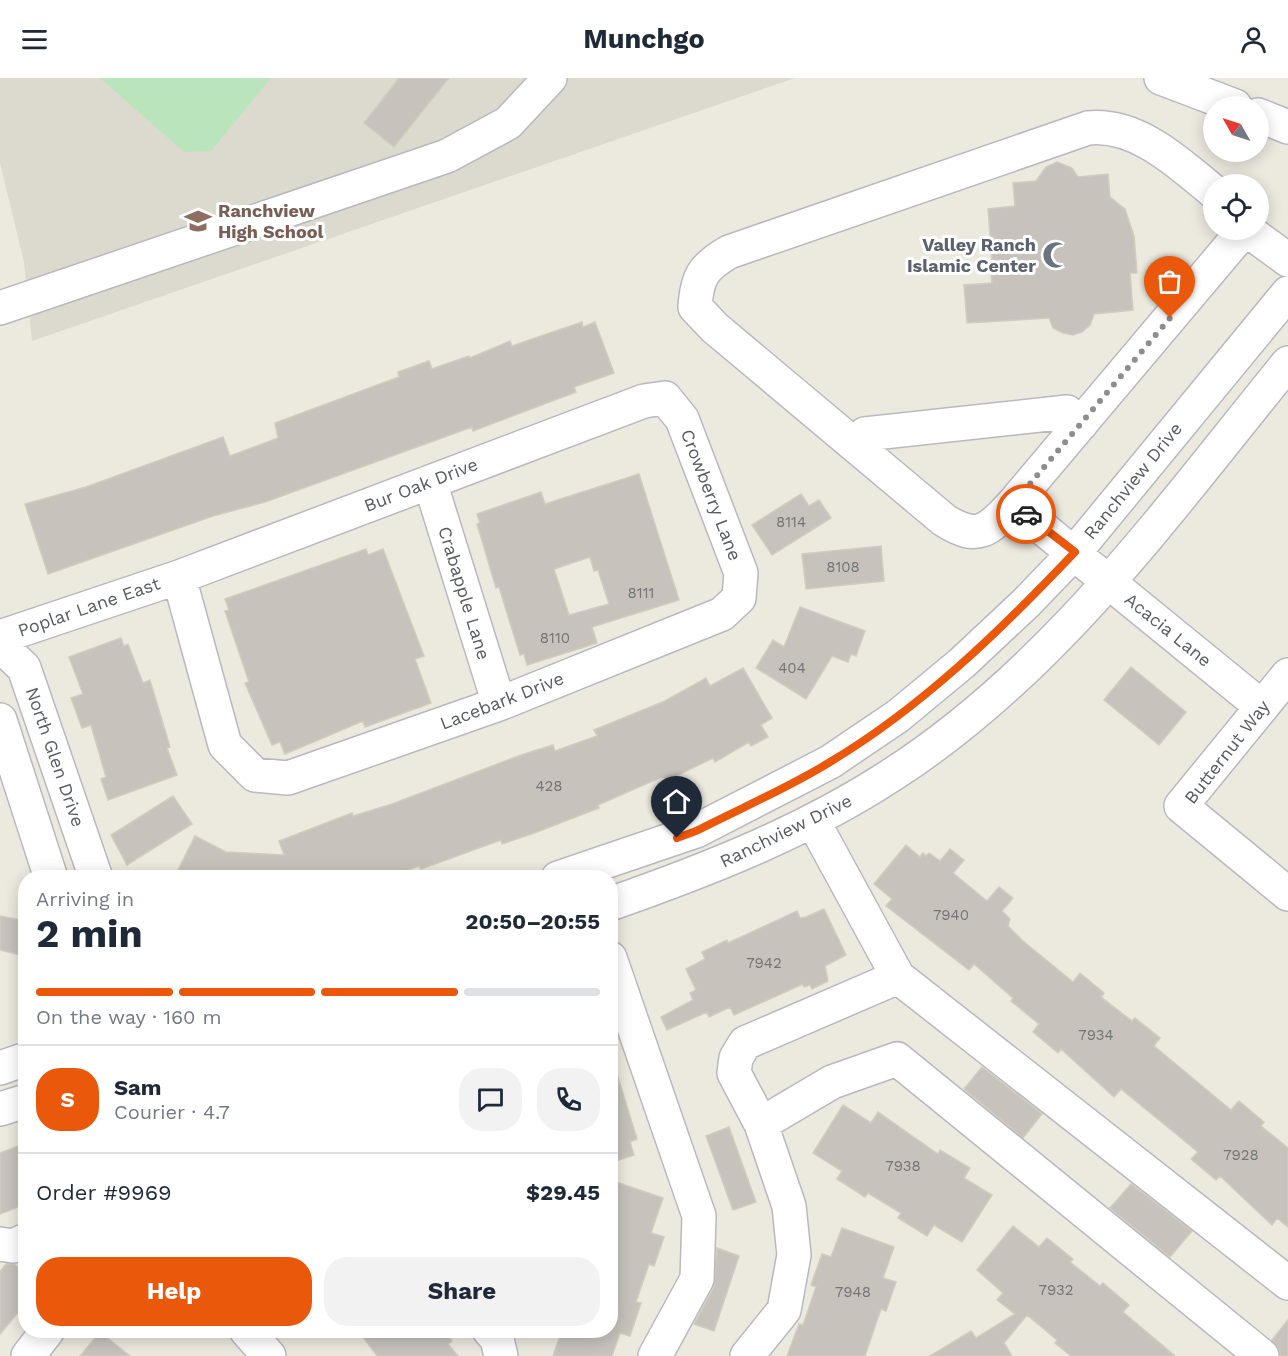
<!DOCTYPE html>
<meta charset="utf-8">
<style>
:root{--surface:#fff;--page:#f2f2f3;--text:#1f2937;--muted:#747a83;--line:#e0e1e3;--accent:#ea580c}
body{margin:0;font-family:"Work Sans",sans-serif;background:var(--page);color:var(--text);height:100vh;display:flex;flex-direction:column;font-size:22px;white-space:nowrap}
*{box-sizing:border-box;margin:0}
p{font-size:20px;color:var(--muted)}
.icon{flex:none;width:33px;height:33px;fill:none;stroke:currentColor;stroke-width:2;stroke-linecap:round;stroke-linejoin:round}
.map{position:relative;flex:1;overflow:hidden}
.panel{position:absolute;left:18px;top:792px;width:600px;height:468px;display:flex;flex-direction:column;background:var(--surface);border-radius:24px;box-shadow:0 3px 15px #0003}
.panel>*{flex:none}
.needle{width:39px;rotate:309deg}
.buttons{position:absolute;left:1203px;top:18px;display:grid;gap:12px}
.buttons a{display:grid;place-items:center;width:66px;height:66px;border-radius:50%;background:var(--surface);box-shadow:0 3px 15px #0003;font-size:30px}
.pin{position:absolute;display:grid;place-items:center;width:51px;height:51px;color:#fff;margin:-62px -26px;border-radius:50% 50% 50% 0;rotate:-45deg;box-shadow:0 0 6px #0007}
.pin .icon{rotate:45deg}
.courier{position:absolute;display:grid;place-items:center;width:60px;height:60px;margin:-30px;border:4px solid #ea580c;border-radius:50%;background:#fff;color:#222;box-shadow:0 2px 8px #0007}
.summary em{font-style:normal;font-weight:700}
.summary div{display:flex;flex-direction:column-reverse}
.summary{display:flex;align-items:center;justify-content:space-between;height:102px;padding:0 18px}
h1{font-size:39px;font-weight:700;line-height:45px}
.bar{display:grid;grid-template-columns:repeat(4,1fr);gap:9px 6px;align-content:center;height:72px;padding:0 18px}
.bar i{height:8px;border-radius:4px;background:var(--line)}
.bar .on{background:var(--accent)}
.bar p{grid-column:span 4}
.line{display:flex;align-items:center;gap:15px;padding:0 18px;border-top:2px solid var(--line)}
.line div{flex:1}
.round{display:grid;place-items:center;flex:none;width:63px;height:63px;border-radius:24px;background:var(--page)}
.action{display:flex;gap:12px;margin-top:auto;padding:12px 18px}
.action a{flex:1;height:69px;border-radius:24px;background:var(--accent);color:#fff;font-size:24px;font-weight:700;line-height:69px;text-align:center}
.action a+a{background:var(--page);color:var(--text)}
header{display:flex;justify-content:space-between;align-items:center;height:78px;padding:0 18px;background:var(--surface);font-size:27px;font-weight:700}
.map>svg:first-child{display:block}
.education{fill:#dcd9ce}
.green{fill:#bae5bc}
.building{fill:#c7c3bc;stroke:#d1ccbd;stroke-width:1.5;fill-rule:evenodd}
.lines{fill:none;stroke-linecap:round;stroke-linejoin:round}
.minor-casing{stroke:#b7b9bf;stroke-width:36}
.minor{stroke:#fff;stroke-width:33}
.done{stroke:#8c8d8d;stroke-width:6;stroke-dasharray:0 10.8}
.route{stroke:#ea580c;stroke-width:8}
.labels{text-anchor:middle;stroke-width:6;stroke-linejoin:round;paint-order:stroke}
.number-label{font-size:15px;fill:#747578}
.education-label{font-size:18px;font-weight:bold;fill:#785e54;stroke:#fff;text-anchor:start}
.worship-label{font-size:18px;font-weight:bold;fill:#5b616d;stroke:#fff;text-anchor:end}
.street-label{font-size:18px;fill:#585b61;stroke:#fff}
</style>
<header><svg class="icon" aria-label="menu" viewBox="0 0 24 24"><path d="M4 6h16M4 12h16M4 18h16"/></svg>Munchgo<svg class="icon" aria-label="person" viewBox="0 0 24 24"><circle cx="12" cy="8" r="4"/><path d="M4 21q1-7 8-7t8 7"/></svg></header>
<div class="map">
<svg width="1288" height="1278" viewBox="0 0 1288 1278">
<rect width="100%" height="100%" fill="#eceadf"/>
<path class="education" d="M0 0H795L32 263 24 184 0 85Z"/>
<path class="green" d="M100 0H271L211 73 184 74Z"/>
<path class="building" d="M399 0H449L394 69 364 45Z
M1057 84 1072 90 1078 99 1108 96 1110 119 1125 131 1134 158 1137 195H1130L1133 232 1094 236 1090 247 1082 254 1073 257 1063 255 1053 250 1049 240 967 245 964 207 992 205 991 194H993L988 131 1015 128 1013 105 1036 103 1046 89Z
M582 244 583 249 595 244 614 295 574 309 576 314 473 353 472 349 265 424 213 438 48 496 25 426 86 409 223 359 230 378 278 360 275 345 399 299 398 294 429 283 432 291 469 278 470 280 510 263 512 268Z
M639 396 679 522 592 549 597 565 527 587 524 576 520 577 499 509 496 510 477 446 480 445 477 436 541 414 545 426ZM590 479 594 493 598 492 609 526 569 537 554 491Z
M801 416 809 428 819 422 831 440 772 477 752 447Z
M881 468 884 503 806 511 802 476Z
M366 471 368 477 383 471 424 578 415 581 431 625 365 649 363 643 285 676 280 664 272 667 245 605 249 604 225 533 229 532 225 521Z
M800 529 865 553 856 578 851 576 848 584 832 578 806 621 756 590 773 562 784 569Z
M121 560 124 568 128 566 143 605 150 602 170 669 167 670 177 697 108 722 101 701 106 699 91 647 82 650 71 620 83 616 69 579Z
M1131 589 1186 634 1159 667 1104 622Z
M743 590 772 640 761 647 768 659 751 668 749 664 715 684 713 680 666 703 664 698 598 727 599 730 537 754 502 766 501 762 421 791 419 788 385 800H174L195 758 226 774 284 777 279 763 352 735 353 738 392 726 521 677 553 667 555 673 597 658 594 652 665 623 706 600 710 608Z
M173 718 192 746 127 787 111 757Z
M906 767 920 779 923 775 926 778 929 775 940 783 950 771 964 782 953 795 987 823 999 809 1013 820 1002 833 1010 841 1008 848 1023 863 1073 904 1080 895 1104 915 1101 919 1132 943 1135 940 1160 960 1154 968 1231 1032 1239 1023 1264 1044 1261 1048 1288 1070V1149L1277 1140 1272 1147 1220 1098 1216 1102 1191 1081 1198 1074 1121 1011 1114 1019 1061 971 1058 975 1033 954 1039 946 1011 923 1013 920 974 886 969 892 886 828 892 821 874 806Z
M824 831 846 877 825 888 828 903 812 911 810 907 804 909 803 906 734 937 730 929 709 939 707 934 667 952 661 939 693 922 690 915 696 912 686 891 705 881 702 874 727 862 728 865 797 833 800 840 806 839Z
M0 838 26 843 21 877 0 872Z
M610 986H614L637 1061 630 1064 634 1077 610 1085Z
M982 989 1042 1036 1023 1060 964 1011Z
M843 1027 871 1045 878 1034 938 1076 940 1072 970 1090 964 1100 992 1117 962 1164 934 1147 927 1158 898 1140 901 1135 868 1115 865 1119 837 1101 842 1093 813 1075Z
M729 1049 756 1124 733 1132 706 1058Z
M26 1065V1126L0 1136V1075Z
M610 1102 663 1120 651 1155 664 1159 654 1188 649 1186 636 1224 641 1225 630 1258 620 1255 612 1278H553L562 1252H613H610Z
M1131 1106 1192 1153 1170 1179 1110 1130Z
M1013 1148 1039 1169 1047 1160 1073 1181 1070 1184 1100 1208 1103 1205 1129 1227 1123 1234 1175 1278H1071L1055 1265 1057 1262 1027 1237 1004 1265 1012 1278H930L971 1253 976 1260 1015 1236 997 1222 1003 1215 977 1192Z
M842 1150 894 1169 883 1200 896 1204 886 1233 881 1231 865 1278H787L799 1246 803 1247 816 1209 811 1207 822 1176 831 1179Z
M717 1170 739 1178 714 1253 694 1246 714 1209Z
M6 1186H14L26 1196V1225L0 1256V1194Z
M1288 1242V1278H1280L1279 1271 1272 1262Z
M358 1252H443L452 1263 448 1266 458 1278H377Z
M100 1254 130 1278H80Z"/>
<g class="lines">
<defs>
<path id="minor" d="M1161 0 1235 28
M1258 37 1288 49
M1214 114C1179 85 1137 45 1088 50L729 174C703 189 697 199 695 229L715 250 944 442C978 464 989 452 1013 426L1244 152
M1247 152 1288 182
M0 230 447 78 508 45 550 0
M855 367 865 356 1067 334 1081 346
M430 404 499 626
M1013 426 1262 629
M0 559 179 499 644 323 665 320 682 341 741 495 739 520 722 536 499 626 288 700 255 697 225 667 179 499
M0 567 24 590 96 800
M1288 597 1181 728 1288 816
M0 642 51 800
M813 743 898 899 1288 1205
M558 800 696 753 830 684 898 638 962 585 1026 525 1075 474 1288 215
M610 826C707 792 804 754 890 698 1053 594 1168 432 1288 285
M610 880 699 1138 697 1201 655 1278
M0 990 26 981
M0 1031 26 1023
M761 1046 832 1004 897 981 1262 1278
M0 1166 13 1168 26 1162
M246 1252 269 1278
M489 1252 497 1261 501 1278
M28 1278 48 1252
M747 1278 784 1232 794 1177 789 1128 761 1046 734 995 736 980 745 965 898 899"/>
</defs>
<use href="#minor" class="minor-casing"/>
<use href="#minor" class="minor"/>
</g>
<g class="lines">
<path class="done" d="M1026 436 1013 426 1170 240"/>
<path class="route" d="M677 760 696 753C741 730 788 710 830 684 922 629 1001 552 1075 474L1026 436"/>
</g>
<defs>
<symbol id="school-bare" viewBox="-9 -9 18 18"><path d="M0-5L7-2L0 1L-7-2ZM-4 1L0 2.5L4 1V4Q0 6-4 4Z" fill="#8d6e63" stroke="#fff" stroke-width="2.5" paint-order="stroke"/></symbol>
<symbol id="mosque-bare" viewBox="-9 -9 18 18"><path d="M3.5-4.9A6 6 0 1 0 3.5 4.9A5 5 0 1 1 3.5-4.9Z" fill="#6b7280" stroke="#fff" stroke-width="2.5" paint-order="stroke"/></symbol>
</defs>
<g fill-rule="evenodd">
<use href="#school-bare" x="179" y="124" width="38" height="38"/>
<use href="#mosque-bare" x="1037" y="158" width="38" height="38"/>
</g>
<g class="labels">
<g class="number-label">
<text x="791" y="449">8114</text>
<text x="843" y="494">8108</text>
<text x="641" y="520">8111</text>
<text x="555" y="565">8110</text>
<text x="792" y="595">404</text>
<text x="549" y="713">428</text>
<text x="951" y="842">7940</text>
<text x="764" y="890">7942</text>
<text x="1096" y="962">7934</text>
<text x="1241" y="1082">7928</text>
<text x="903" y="1093">7938</text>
<text x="1056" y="1217">7932</text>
<text x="853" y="1219">7948</text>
</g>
<g class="education-label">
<text x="218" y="139">Ranchview<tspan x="218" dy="21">High School</tspan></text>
</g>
<g class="worship-label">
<text x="1036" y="173">Valley Ranch<tspan x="1036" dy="21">Islamic Center</tspan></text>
</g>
<g class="street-label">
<text transform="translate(1133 403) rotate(-51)" y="6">Ranchview Drive</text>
<text transform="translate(421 407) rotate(-21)" y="6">Bur Oak Drive</text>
<text transform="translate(711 417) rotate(69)" y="6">Crowberry Lane</text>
<text transform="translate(464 515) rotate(73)" y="6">Crabapple Lane</text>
<text transform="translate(89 529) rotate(-19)" y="6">Poplar Lane East</text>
<text transform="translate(1168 552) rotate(39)" y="6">Acacia Lane</text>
<text transform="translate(502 623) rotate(-21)" y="6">Lacebark Drive</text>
<text transform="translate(1227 674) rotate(-52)" y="6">Butternut Way</text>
<text transform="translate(55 679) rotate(71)" y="6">North Glen Drive</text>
<text transform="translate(786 753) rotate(-26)" y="6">Ranchview Drive</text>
</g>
</g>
</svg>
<div class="buttons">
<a><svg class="needle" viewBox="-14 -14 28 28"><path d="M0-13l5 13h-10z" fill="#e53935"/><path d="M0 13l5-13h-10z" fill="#747a83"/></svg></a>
<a><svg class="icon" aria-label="locate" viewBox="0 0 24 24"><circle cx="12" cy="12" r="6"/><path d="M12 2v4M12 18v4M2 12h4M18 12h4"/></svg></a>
</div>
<div class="pin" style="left:1170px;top:240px;background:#ea580c"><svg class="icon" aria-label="bag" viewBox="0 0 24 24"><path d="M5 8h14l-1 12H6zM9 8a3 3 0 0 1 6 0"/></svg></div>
<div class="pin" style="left:677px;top:760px;background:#1f2937"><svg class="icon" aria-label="home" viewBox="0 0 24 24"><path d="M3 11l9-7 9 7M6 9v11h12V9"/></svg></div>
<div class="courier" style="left:1026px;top:436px"><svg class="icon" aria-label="car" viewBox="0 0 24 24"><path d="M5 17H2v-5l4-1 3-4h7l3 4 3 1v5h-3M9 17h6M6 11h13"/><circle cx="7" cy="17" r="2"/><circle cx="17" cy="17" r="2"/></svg></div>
<section class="panel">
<div class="summary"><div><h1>2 min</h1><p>Arriving in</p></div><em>20:50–20:55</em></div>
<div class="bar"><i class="on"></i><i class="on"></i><i class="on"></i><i></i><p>On the way · 160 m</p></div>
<div class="line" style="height:108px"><b class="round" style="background:var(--accent);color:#fff">S</b><div><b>Sam</b><p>Courier · 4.7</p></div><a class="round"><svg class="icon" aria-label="chat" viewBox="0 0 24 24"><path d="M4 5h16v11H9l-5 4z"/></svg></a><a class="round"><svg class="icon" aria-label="phone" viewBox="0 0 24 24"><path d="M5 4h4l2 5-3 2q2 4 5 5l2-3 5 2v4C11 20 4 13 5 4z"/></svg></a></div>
<div class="line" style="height:78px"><div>Order #9969</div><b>$29.45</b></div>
<div class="action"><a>Help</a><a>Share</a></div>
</section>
</div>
